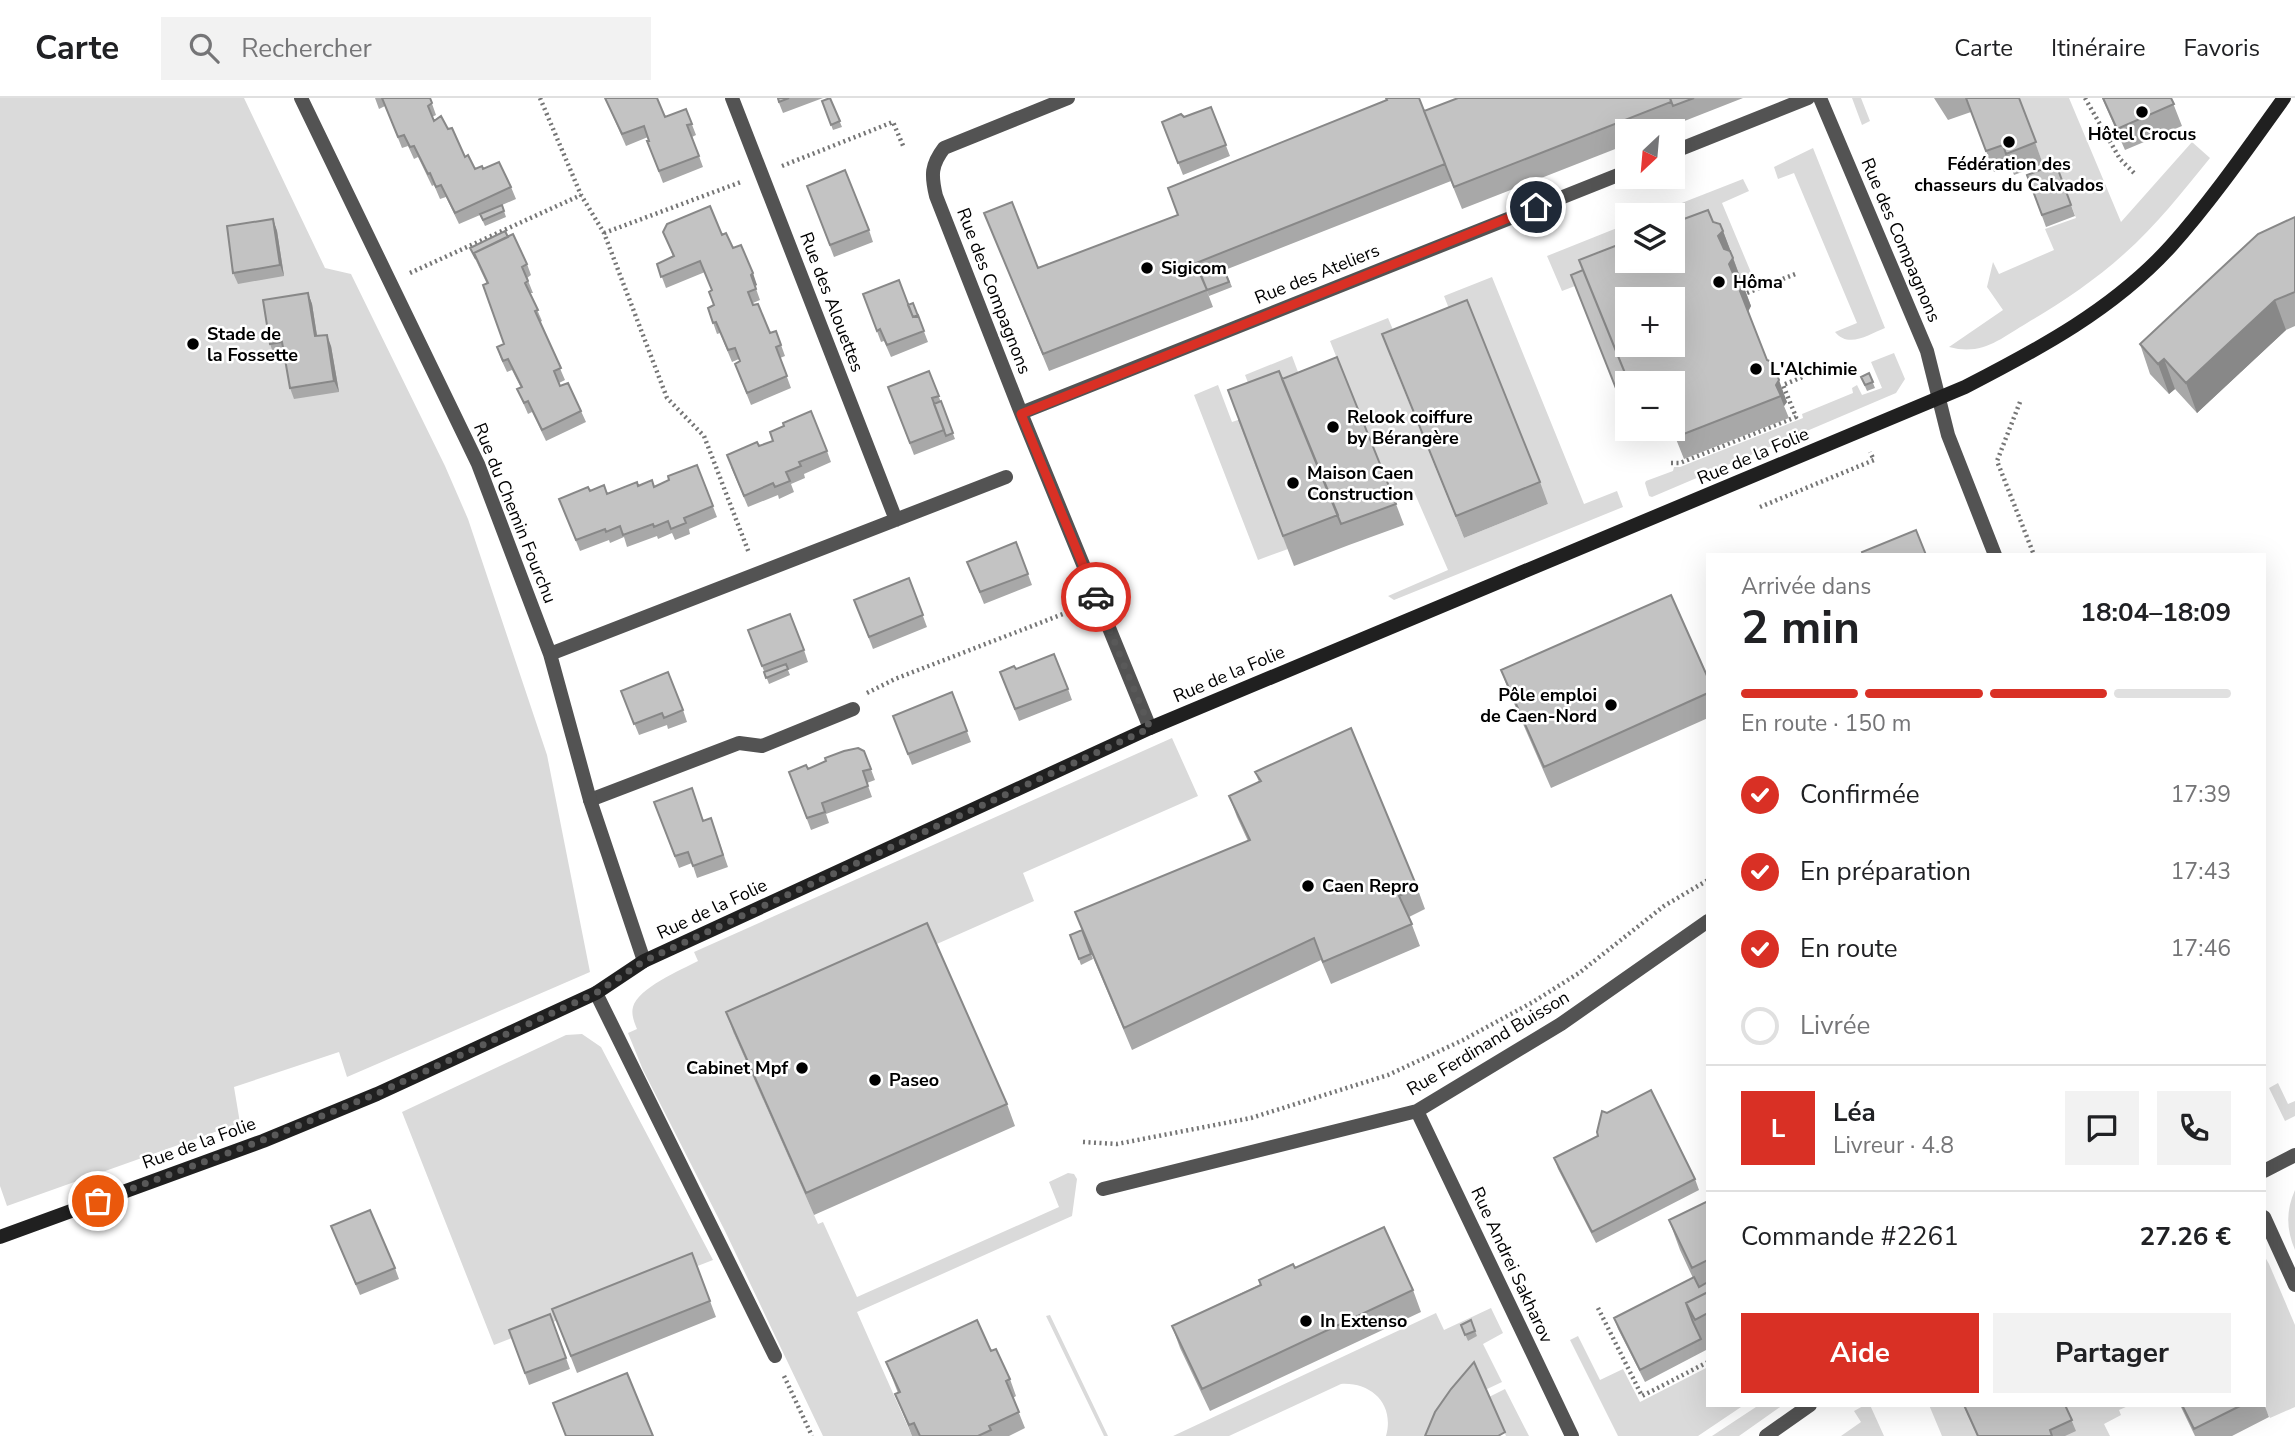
<!DOCTYPE html>
<html lang="fr">
<meta charset="utf-8">
<style>
:root{--surface:#fff;--page:#f2f2f2;--text:#202124;--muted:#757577;--line:#e0e0e0;--accent:#d93025}
body{margin:0;font-family:"Nunito Sans",sans-serif;background:var(--page);color:var(--text);height:100vh;display:flex;flex-direction:column;font-size:26px;white-space:nowrap}
*{box-sizing:border-box;margin:0}
p{font-size:23px;color:var(--muted)}
.icon{flex:none;width:38px;height:38px;fill:none;stroke:currentColor;stroke-width:2;stroke-linecap:round;stroke-linejoin:round}
.map{position:relative;flex:1;overflow:hidden}
.drawer{position:absolute;left:1706px;top:455px;width:560px;height:854px;display:flex;flex-direction:column;background:var(--surface);border-radius:0px;box-shadow:0 7px 28px #0002}
.drawer>*{flex:none}
.needle{width:46px;rotate:206deg}
.tools{position:absolute;left:1615px;top:21px;display:grid;gap:14px}
.tools a{display:grid;place-items:center;width:70px;height:70px;border-radius:0px;background:var(--surface);box-shadow:0 7px 28px #0002;font-size:35px}
.pin{position:absolute;display:grid;place-items:center;width:60px;height:60px;color:#fff;margin:-30px;border:4px solid #fff;border-radius:50%;box-shadow:0 2px 7px #0007}
.courier{position:absolute;display:grid;place-items:center;width:70px;height:70px;margin:-35px;border:5px solid #d93025;border-radius:50%;background:#fff;color:#222;box-shadow:0 2px 9px #0007}
.summary em{font-style:normal;font-weight:700}
.summary div{display:flex;flex-direction:column-reverse}
.summary{display:flex;align-items:center;justify-content:space-between;height:119px;padding:0 35px}
h1{font-size:46px;font-weight:700;line-height:52px}
.bar{display:grid;grid-template-columns:repeat(4,1fr);gap:10px 7px;align-content:center;height:84px;padding:0 35px}
.bar i{height:9px;border-radius:5px;background:var(--line)}
.bar .on{background:var(--accent)}
.bar p{grid-column:span 4}
.line{display:flex;align-items:center;gap:18px;padding:0 35px;border-top:2px solid var(--line)}
.line div{flex:1}
.round{display:grid;place-items:center;flex:none;width:74px;height:74px;border-radius:0px;background:var(--page)}
ol{padding:0 35px;list-style:none}
li{display:flex;align-items:center;gap:21px;height:77px}
li p{margin-inline-start:auto}
li .icon{padding:7px;border-radius:50%;background:var(--accent);color:#fff;stroke-width:4}
li:last-child{color:var(--muted)}
li i{width:38px;height:38px;border:4px solid var(--line);border-radius:50%}
.action{display:flex;gap:14px;margin-top:auto;padding:14px 35px}
.action a{flex:1;height:80px;border-radius:0px;background:var(--accent);color:#fff;font-size:28px;font-weight:700;line-height:80px;text-align:center}
.action a+a{background:var(--page);color:var(--text)}
header{display:flex;align-items:center;gap:42px;box-sizing:border-box;height:98px;padding:0 35px;background:var(--surface);border-bottom:2px solid var(--line)}
header strong{font-size:33px}
nav{display:flex;gap:38px;margin-inline-start:auto;font-size:24px}
.search{width:490px;height:63px;background:var(--page);display:flex;align-items:center;gap:18px;box-sizing:border-box;padding:0 24px;border-radius:0px;color:var(--muted);font-size:26px}
.map>svg:first-child{display:block}
.green{fill:#dadada}
.lines{fill:none;stroke-linecap:round;stroke-linejoin:round}
.path{stroke:#757575;stroke-width:4.5;stroke-dasharray:2 3.5;stroke-linecap:butt}
.lane{stroke:#535353;stroke-width:14}
.street{stroke:#535353;stroke-width:14}
.secondary{stroke:#202020;stroke-width:14}
.wall{fill:#a8a8a8}
.shaded-wall{fill:#888}
.building{fill:#c3c3c3;stroke:#888;stroke-width:2;fill-rule:evenodd}
.done{stroke:#595959;stroke-width:7;stroke-dasharray:0 12.6}
.route{stroke:#d93025;stroke-width:9}
.poi-dot{fill:#000;stroke:#fff;stroke-width:2.5}
.labels{text-anchor:middle;stroke-width:5;stroke-linejoin:round;paint-order:stroke}
.poi-label{font-size:18px;font-weight:bold;fill:#000;stroke:#fff;text-anchor:start}
.street-label{font-size:18px;fill:#000;stroke:#fff}
</style>
<header>
<strong>Carte</strong>
<div class="search"><svg class="icon" aria-label="search" viewBox="0 0 24 24"><circle cx="10" cy="10" r="6"/><path d="M15 15l6 6"/></svg>Rechercher</div>
<nav><a>Carte</a><a>Itinéraire</a><a>Favoris</a></nav>
</header>
<div class="map">
<svg width="2295" height="1338" viewBox="0 0 2295 1338">
<rect width="100%" height="100%" fill="#fff"/>
<path class="green" d="M0 0H244L325 170 351 176 445 368 468 421 547 657 590 874 347 979 339 954 234 989 240 1025 7 1108 0 1088Z
M1852 0H1861L1870 23 1862 27Z
M2018 0H2069L2121 124 2192 44 2210 60C2183 93 2156 128 2124 156 2094 183 2061 205 2027 225 2000 241 1982 258 1949 249L2003 212 1987 189 1993 164 1999 176 2054 152 2045 131 2076 120 2060 78 2057 79 2051 64 2043 66Z
M1813 50 1885 230C1869 236 1849 251 1835 234L1857 225 1794 75 1778 81 1774 69Z
M1743 81 1749 93 1722 105 1755 184 1738 191 1673 150V117H1651Z
M1627 126 1628 163H1640L1562 193 1547 158Z
M1492 179 1584 406 1617 393 1623 409 1394 502 1388 498 1448 472 1415 396 1394 404 1330 243 1388 220 1402 253 1390 258 1464 440 1548 406 1457 231 1444 198Z
M1894 255 1905 281 1896 295 1652 399 1649 398 1645 385 1646 383 1673 373 1674 369H1680L1803 320 1802 316 1853 295 1852 290 1857 287 1862 297 1882 290 1871 264Z
M1292 258 1301 282 1254 300 1245 277Z
M1218 287 1232 324 1238 322 1288 451 1258 462 1194 297Z
M1172 640 1198 698 1023 775 1034 803 734 936 818 1126 823 1124 857 1199 1059 1109 1049 1084 1068 1075 1074 1076 1077 1081 1072 1118 857 1214 912 1338H823L725 1133 643 972 628 935 637 931C634 924 631 916 633 909 638 890 681 872 698 863L694 854Z
M582 936 601 949 713 1162 494 1247 402 1014 566 937Z
M2278 985 2288 1006 2295 1003V1018L2285 1023 2269 990Z
M2295 1092V1152C2286 1131 2286 1112 2295 1092Z
M2265 1159 2269 1166 2295 1227V1309L2270 1320 2263 1307Z
M1491 1210 1503 1235 1483 1246 1502 1284 1485 1292 1438 1338H1386C1395 1306 1371 1284 1341 1286L1229 1338H1173L1436 1215 1444 1232Z
M1050 1217 1108 1338H1104L1046 1218Z
M1578 1238 1600 1282 1623 1271 1640 1304 1708 1269V1307H1744L1698 1338H1618L1570 1242Z
M1505 1291 1529 1338H1506L1489 1299Z
M1759 1307H1783L1739 1338H1712Z
M1865 1307H1870L1884 1338H1841L1861 1324 1854 1313Z
M1929 1307H1963L1977 1338H1942Z
M2064 1307 2128 1308 2119 1312 2121 1317 2104 1326 2110 1338H2065Z"/>
<g class="lines">
<path class="path" d="M540 0 581 97 604 135 667 300 704 338 749 455
M2085 0 2120 61 2134 75
M782 68 893 24 904 50
M604 135 741 84
M410 175 581 97
M1742 197 1798 175
M2020 304 1997 363 2034 457
M1671 365H1680L1796 319 1783 287 1805 278
M1760 409 1874 362 1870 354
M867 595 895 581 1076 511
M1083 1044 1117 1046 1251 1020 1388 977 1463 942 1533 904 1579 875 1664 808 1708 782
M1598 1210 1642 1298 1708 1264
M784 1278 812 1338"/>
<path class="lane" d="M590 702 739 645 762 648 853 611"/>
<path class="street" d="M301 0 478 366 550 556 590 702 644 863
M732 0 896 422
M1068 0 944 50C931 67 931 77 936 98L1021 315 1150 630
M1820 0 1927 253 1948 337 1995 457
M1673 54 1808 0
M1021 315 1628 73
M550 556 1006 379
M596 895 775 1258
M1417 1013 1572 1338
M2264 1073 2295 1057
M1103 1091 1417 1013 1561 926 1708 823
M2264 1119 2295 1187
M1766 1338 1810 1307"/>
<path class="secondary" d="M0 1139 263 1043 377 996 596 895 644 863 1150 630 1965 289C2039 251 2114 211 2171 148 2212 102 2248 50 2284 0"/>
</g>
<path class="wall" d="M375 0H430L436 17 432 19 434 23 448 31 465 59 475 71H483L511 89 516 101 502 107 506 119 485 128 480 117 459 126 446 99 440 101 434 87 432 88 418 59 414 61 408 48 402 50 385 8 379 11Z
M605 0H657L665 19 686 11 696 37 692 39 703 69 663 85 647 43H649L648 39 626 48Z
M777 0H823L783 15Z
M830 0 842 29 833 32 822 3Z
M1386 0H1419L1427 22 1458 0H1743L1659 33H1628V46L1462 111 1449 79 1451 83 1225 172 1232 189 1209 198 1205 188 1213 209 1049 273 984 115 1038 170 1178 117 1387 3Z
M1934 0H2019L2043 66 2014 77 2011 69 1994 74 1971 14 1948 22Z
M2102 0H2171L2182 28 2125 52Z
M1211 9 1230 58 1183 77 1162 24 1184 19Z
M2056 66 2075 118 2046 129 2027 77Z
M807 88 869 132 873 144 834 159Z
M2295 119V228L2286 232 2197 315 2175 291 2169 296 2150 276 2140 246Z
M273 121 277 133 284 178 238 186 233 175Z
M1713 124 1723 133 1751 208 1748 214 1767 262 1787 304 1784 308 1789 320 1684 361 1672 331 1673 285H1628V320L1571 177Z
M663 134 722 137 733 150 757 187 755 188 760 202 753 205 770 235 776 233 785 258 780 260 791 290 751 307 739 277 740 264 739 261 732 264 720 235 717 236 708 210 714 208 712 193 705 174 666 190 657 166 673 158Z
M508 139 527 166 531 177 527 180 533 195H530L542 223 540 224 565 282 559 285 581 313 586 324 546 343 532 314 528 316 517 291 521 290 512 272 507 274 501 261 497 249 504 246 487 186 470 150Z
M308 195 312 206 317 238 331 248 339 294 294 301 290 290 284 256 274 257 270 246Z
M863 196 908 207 913 205 928 244 891 259 884 243 881 244Z
M1382 236 1540 384 1548 406 1464 440Z
M929 273 955 341 914 357 888 289Z
M1869 275 1875 290 1867 293 1861 279Z
M1282 281 1396 406 1404 427 1349 447 1294 468 1238 322Z
M759 348 827 353 831 364 804 376 805 380 791 386 794 394 779 401 778 397 748 409 731 369Z
M697 367 717 419 689 431 690 436 675 442 672 435 658 441 657 438 627 449 624 439 610 445 609 442 580 453 559 401 590 393 607 396 639 388 654 389 669 382Z
M1016 444 1032 487 984 506 967 464Z
M909 480 927 529 873 551 854 502Z
M748 532 804 552 808 564 788 572 790 577 769 586Z
M1016 571 1068 591 1072 602 1019 623 1000 574Z
M1501 572 1708 580V620L1551 690 1509 594Z
M621 593 683 612 687 624 668 631 667 627 639 637Z
M952 594 971 644 912 667 893 618Z
M864 653 875 682 867 685 872 699 826 716 829 725 811 732 789 674 808 671Z
M1255 674 1417 789 1425 811 1409 819 1420 848 1331 886 1321 862 1132 952 1089 850 1093 861 1081 867 1070 837 1082 832 1075 814 1248 743 1237 719 1229 698 1259 684Z
M654 704 703 723 711 720 728 769 697 780 692 765 679 770Z
M726 914 1007 1006 1015 1028 814 1117 734 936Z
M1607 1015 1695 1081 1699 1092 1596 1145 1558 1071 1554 1060 1598 1038Z
M1708 1103V1251L1645 1284 1618 1231 1614 1220 1693 1180 1680 1152 1669 1122Z
M331 1128 395 1170 399 1181 360 1197Z
M692 1155 716 1219 577 1275 552 1211Z
M1295 1170 1413 1192 1421 1214 1210 1313 1180 1250 1172 1228Z
M550 1216 570 1271 529 1287 509 1232Z
M1471 1222 1477 1238 1468 1243 1461 1227Z
M991 1253 1010 1281 1016 1298 1013 1300 1025 1330 1009 1338H912L895 1296 898 1295 886 1264Z
M2264 1306 2269 1319 2232 1338H2195L2180 1307H2264Z
M1963 1307H2065L2076 1333 2065 1338H1977Z"/>
<path class="shaded-wall" d="M273 121 277 133 284 178 280 167Z
M1723 133 1731 154 1726 160 1718 138Z
M1733 160 1741 182 1737 188 1729 166Z
M753 175 757 187 755 188 751 177Z
M1743 187 1751 208 1747 215 1740 193Z
M308 195 312 206 319 250 315 238Z
M2275 202 2286 232 2197 315 2186 285Z
M327 237 331 248 339 294 334 283Z
M2164 261 2175 291 2169 296 2158 266Z
M1779 282 1787 304 1784 308 1776 287Z"/>
<path class="building" d="M382 0H430L432 5 428 8 434 23 441 18 448 31 452 30 465 59 468 57 475 71 482 68 483 71 499 64 511 89 455 115 441 87 436 89 430 75 428 76 414 48 410 49 404 37 398 39Z
M605 0H657L665 19 686 11 692 26 687 27 699 58 659 73 647 43H649L644 28 622 36Z
M778 0H789L779 4Z
M830 0 840 23 831 27 822 3Z
M1386 0H1419L1445 66 1196 165 1207 192 1043 256 984 115 1012 104 1038 170 1178 117 1168 90 1387 2Z
M1458 0H1670L1671 4 1454 89 1424 13Z
M1670 0H1694L1673 8Z
M1966 0H2019L2036 44 2006 56 2003 47 1986 53Z
M2103 0H2171L2174 6 2117 31Z
M1211 9 1226 47 1178 65 1162 24 1181 16 1184 19Z
M2056 66 2071 107 2042 117 2027 77Z
M845 72 869 132 830 147 807 88Z
M502 107 504 113 483 122 480 116Z
M710 108 722 137 726 135 733 150 741 147 753 175 751 177 756 191 748 194 753 207 758 206 770 235 776 233 781 247 776 249 787 278 747 295 735 266 740 263 735 250 728 252 716 224 713 225 708 210 714 207 709 194 712 192 700 163 661 179 657 166 674 158 663 134 667 126Z
M1708 112 1713 124 1720 126 1723 133 1718 138 1724 151 1730 153 1733 160 1729 166 1735 180 1740 181 1743 187 1740 193 1767 262 1772 264 1779 282 1776 287 1781 298 1676 339 1672 331 1673 285H1629L1579 162 1628 143V163H1673V125ZM1628 201H1673V247H1628Z
M2295 119V194L2275 202 2186 285 2164 261 2158 266 2140 246 2258 136Z
M273 121 280 167 233 175 227 128Z
M505 133 508 139 474 155 476 161 470 150Z
M513 136 527 166 522 169 528 183 525 185 538 212 535 213 561 270 554 273 560 288 568 285 581 313 542 332 528 303 524 305 517 291 522 289 508 261 503 263 497 249 504 246 483 187 488 185 474 155Z
M1222 167 1229 184 1207 192 1200 176Z
M1583 172 1629 285H1628V312L1625 313 1571 177Z
M899 182 913 219 918 217 924 233 887 247 880 231 877 233 863 196Z
M308 195 315 238 327 237 334 283 290 290 282 244 270 246 263 202Z
M1467 202 1540 384 1456 418 1382 236Z
M913 205 918 218 913 219 908 207Z
M1337 259 1396 406 1341 426 1282 281Z
M929 273 939 298 932 300 944 332 910 345 888 289Z
M1279 273 1338 417 1283 438 1228 292Z
M1869 275 1873 284 1865 287 1861 279Z
M941 303 953 335 946 338 934 306Z
M811 313 827 353 799 364 801 368 786 374 790 383 775 389 773 385 744 398 727 357 757 344 759 348 773 343 770 334 784 328 783 325Z
M697 367 713 408 684 420 686 425 671 431 668 423 654 429 653 426 623 437 620 428 606 434 605 431 576 442 559 401 588 389 590 393 604 387 607 396 637 384 638 388 652 382 654 389 669 382 668 378Z
M1916 432 1926 457H1863L1862 454Z
M1016 444 1028 476 980 494 967 464Z
M909 480 923 517 869 539 854 502Z
M1671 497 1708 580V595L1544 669 1501 572Z
M790 516 804 552 762 568 748 532Z
M1054 556 1068 591 1015 611 1000 574 1014 568 1016 571Z
M786 566 788 571 766 580 764 574Z
M668 574 683 612 664 620 662 615 634 626 621 593Z
M952 594 967 633 908 656 893 618Z
M1351 630 1417 789 1399 798 1412 826 1323 864 1314 840 1124 930 1075 814 1250 742 1229 698 1261 683 1255 674Z
M858 650 864 653 871 671 863 673 868 688 822 705 825 714 807 720 789 674 806 667 808 671 826 663 825 660 844 653Z
M692 690 703 723 711 720 723 757 693 768 688 754 675 758 654 704Z
M927 825 1007 1006 806 1095 726 914Z
M1082 832 1091 856 1079 861 1070 837Z
M1651 992 1695 1081 1592 1134 1554 1060 1598 1038 1597 1034 1602 1013 1607 1015Z
M1708 1103V1162L1692 1170 1669 1122Z
M370 1112 395 1170 356 1186 331 1128Z
M1384 1129 1413 1192 1202 1291 1172 1228 1261 1187 1259 1182 1293 1166 1295 1170Z
M692 1155 710 1203 571 1258 552 1211Z
M1694 1179 1699 1189 1708 1184V1194L1686 1205 1693 1224 1701 1241 1640 1272 1614 1220Z
M1708 1194V1215L1695 1222 1686 1205Z
M550 1216 566 1260 525 1275 509 1232Z
M977 1222 991 1253 996 1251 1010 1281 1006 1283 1019 1314 989 1328 991 1332 978 1338H920L914 1325 909 1327 895 1296 900 1294 886 1264Z
M1471 1222 1475 1233 1465 1237 1461 1227Z
M1474 1264 1505 1334 1498 1338H1425L1435 1314 1451 1291Z
M627 1275 653 1338H566L553 1305Z
M1964 1307H2065L2072 1322 2050 1332 2052 1338H1978Z
M2182 1307H2242L2194 1331Z"/>
<g class="lines">
<path class="done" d="M98 1103 263 1042 376 996 596 895 644 863 1150 630 1096 499"/>
<path class="route" d="M1096 499 1021 316 1536 109"/>
</g>
<g class="poi-dot">
<circle cx="2142" cy="14" r="7"/>
<circle cx="2009" cy="44" r="7"/>
<circle cx="1147" cy="170" r="7"/>
<circle cx="1719" cy="184" r="7"/>
<circle cx="193" cy="246" r="7"/>
<circle cx="1756" cy="271" r="7"/>
<circle cx="1333" cy="329" r="7"/>
<circle cx="1293" cy="385" r="7"/>
<circle cx="1611" cy="607" r="7"/>
<circle cx="1308" cy="788" r="7"/>
<circle cx="802" cy="970" r="7"/>
<circle cx="875" cy="982" r="7"/>
<circle cx="1306" cy="1223" r="7"/>
</g>
<g class="labels">
<g class="poi-label">
<text x="2142" y="42" text-anchor="middle">Hôtel Crocus</text>
<text x="2009" y="72" text-anchor="middle">Fédération des<tspan x="2009" dy="21">chasseurs du Calvados</tspan></text>
<text x="1161" y="176">Sigicom</text>
<text x="1733" y="190">Hôma</text>
<text x="207" y="242">Stade de<tspan x="207" dy="21">la Fossette</tspan></text>
<text x="1770" y="277">L'Alchimie</text>
<text x="1347" y="325">Relook coiffure<tspan x="1347" dy="21">by Bérangère</tspan></text>
<text x="1307" y="381">Maison Caen<tspan x="1307" dy="21">Construction</tspan></text>
<text x="1597" y="603" text-anchor="end">Pôle emploi<tspan x="1597" dy="21">de Caen-Nord</tspan></text>
<text x="1322" y="794">Caen Repro</text>
<text x="788" y="976" text-anchor="end">Cabinet Mpf</text>
<text x="889" y="988">Paseo</text>
<text x="1320" y="1229">In Extenso</text>
</g>
<g class="street-label">
<text transform="translate(1901 142) rotate(67)" y="6">Rue des Compagnons</text>
<text transform="translate(1317 176) rotate(-22)" y="6">Rue des Ateliers</text>
<text transform="translate(994 193) rotate(69)" y="6">Rue des Compagnons</text>
<text transform="translate(832 204) rotate(69)" y="6">Rue des Alouettes</text>
<text transform="translate(1753 358) rotate(-23)" y="6">Rue de la Folie</text>
<text transform="translate(515 415) rotate(68)" y="6">Rue du Chemin Fourchu</text>
<text transform="translate(1229 576) rotate(-23)" y="6">Rue de la Folie</text>
<text transform="translate(712 811) rotate(-25)" y="6">Rue de la Folie</text>
<text transform="translate(1488 945) rotate(-31)" y="6">Rue Ferdinand Buisson</text>
<text transform="translate(199 1045) rotate(-20)" y="6">Rue de la Folie</text>
<text transform="translate(1512 1167) rotate(65)" y="6">Rue Andrei Sakharov</text>
</g>
</g>
</svg>
<div class="tools">
<a><svg class="needle" viewBox="-14 -14 28 28"><path d="M0-13l5 13h-10z" fill="#e53935"/><path d="M0 13l5-13h-10z" fill="#757577"/></svg></a>
<a><svg class="icon" aria-label="layers" viewBox="0 0 24 24"><path d="M12 4l9 5-9 5-9-5zM3 14l9 5 9-5"/></svg></a>
<a>+</a>
<a>−</a>
</div>
<div class="pin" style="left:98px;top:1103px;background:#ea580c"><svg class="icon" aria-label="bag" viewBox="0 0 24 24"><path d="M5 8h14l-1 12H6zM9 8a3 3 0 0 1 6 0"/></svg></div>
<div class="pin" style="left:1536px;top:109px;background:#1f2937"><svg class="icon" aria-label="home" viewBox="0 0 24 24"><path d="M3 11l9-7 9 7M6 9v11h12V9"/></svg></div>
<div class="courier" style="left:1096px;top:499px"><svg class="icon" aria-label="car" viewBox="0 0 24 24"><path d="M5 17H2v-5l4-1 3-4h7l3 4 3 1v5h-3M9 17h6M6 11h13"/><circle cx="7" cy="17" r="2"/><circle cx="17" cy="17" r="2"/></svg></div>
<section class="drawer">
<div class="summary"><div><h1>2 min</h1><p>Arrivée dans</p></div><em>18:04–18:09</em></div>
<div class="bar"><i class="on"></i><i class="on"></i><i class="on"></i><i></i><p>En route · 150 m</p></div>
<ol>
<li><svg class="icon" aria-label="check" viewBox="0 0 24 24"><path d="M5 12l5 5 9-10"/></svg>Confirmée<p>17:39</p></li>
<li><svg class="icon" aria-label="check" viewBox="0 0 24 24"><path d="M5 12l5 5 9-10"/></svg>En préparation<p>17:43</p></li>
<li><svg class="icon" aria-label="check" viewBox="0 0 24 24"><path d="M5 12l5 5 9-10"/></svg>En route<p>17:46</p></li>
<li><i></i>Livrée</li>
</ol>
<div class="line" style="height:126px"><b class="round" style="background:var(--accent);color:#fff">L</b><div><b>Léa</b><p>Livreur · 4.8</p></div><a class="round"><svg class="icon" aria-label="chat" viewBox="0 0 24 24"><path d="M4 5h16v11H9l-5 4z"/></svg></a><a class="round"><svg class="icon" aria-label="phone" viewBox="0 0 24 24"><path d="M5 4h4l2 5-3 2q2 4 5 5l2-3 5 2v4C11 20 4 13 5 4z"/></svg></a></div>
<div class="line" style="height:91px"><div>Commande #2261</div><b>27.26 €</b></div>
<div class="action"><a>Aide</a><a>Partager</a></div>
</section>
</div>
